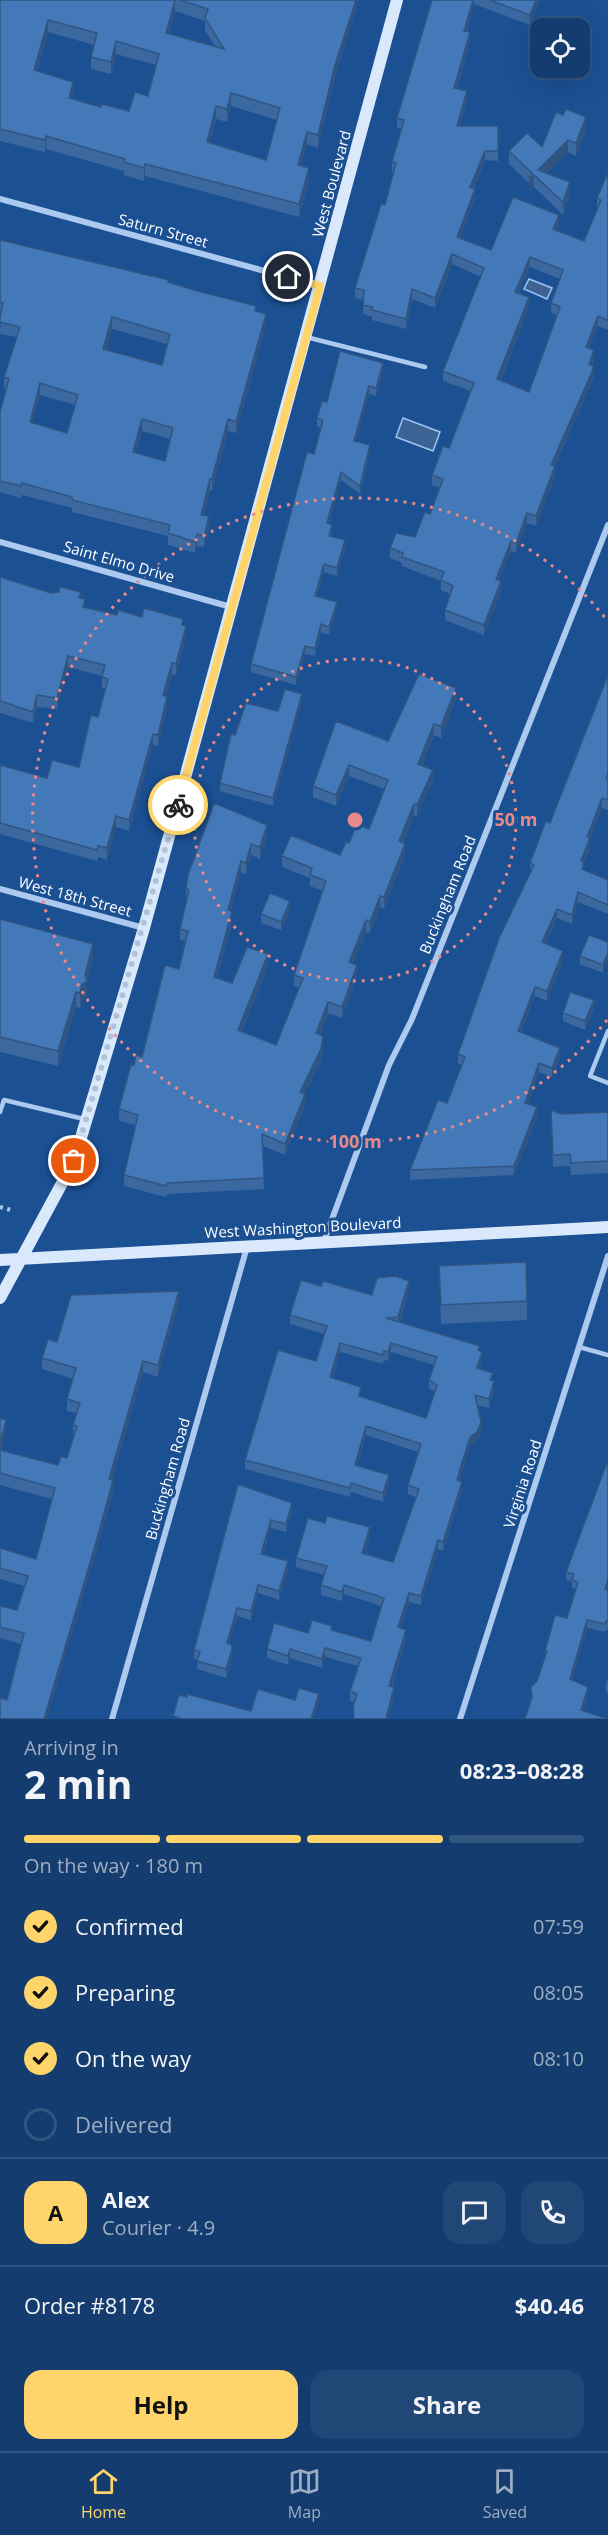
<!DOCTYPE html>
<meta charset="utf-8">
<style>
:root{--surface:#143c6e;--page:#214776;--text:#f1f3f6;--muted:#9dadc2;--line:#335681;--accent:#ffd46a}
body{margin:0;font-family:"Open Sans",sans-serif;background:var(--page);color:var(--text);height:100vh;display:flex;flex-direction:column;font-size:22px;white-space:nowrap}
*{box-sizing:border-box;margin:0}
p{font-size:20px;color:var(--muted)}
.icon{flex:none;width:33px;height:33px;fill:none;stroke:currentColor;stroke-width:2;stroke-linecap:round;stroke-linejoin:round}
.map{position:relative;height:1719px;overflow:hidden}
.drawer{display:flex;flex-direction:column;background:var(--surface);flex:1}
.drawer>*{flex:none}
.tools{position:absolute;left:530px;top:18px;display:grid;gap:12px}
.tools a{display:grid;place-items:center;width:60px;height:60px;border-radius:12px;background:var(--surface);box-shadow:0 6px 24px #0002,0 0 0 2px var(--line);font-size:30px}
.pin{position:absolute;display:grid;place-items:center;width:51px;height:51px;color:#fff;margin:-26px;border:3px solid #fff;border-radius:50%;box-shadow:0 2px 6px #0007}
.courier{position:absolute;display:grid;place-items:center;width:60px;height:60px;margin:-30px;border:4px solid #ffd46a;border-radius:50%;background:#fff;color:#222;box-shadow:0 2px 8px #0007}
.summary em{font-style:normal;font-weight:700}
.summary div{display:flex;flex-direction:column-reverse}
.summary{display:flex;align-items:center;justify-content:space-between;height:102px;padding:0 24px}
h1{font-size:39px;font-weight:700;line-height:45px}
.bar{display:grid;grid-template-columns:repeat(4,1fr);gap:9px 6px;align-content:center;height:72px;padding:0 24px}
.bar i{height:8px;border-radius:4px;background:var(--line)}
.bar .on{background:var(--accent)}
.bar p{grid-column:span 4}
.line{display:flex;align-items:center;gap:15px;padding:0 24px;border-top:2px solid var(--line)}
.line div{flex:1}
.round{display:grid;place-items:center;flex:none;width:63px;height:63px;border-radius:18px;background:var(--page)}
ol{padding:0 24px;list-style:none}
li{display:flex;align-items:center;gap:18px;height:66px}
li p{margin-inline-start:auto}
li .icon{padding:6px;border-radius:50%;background:var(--accent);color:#111;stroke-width:4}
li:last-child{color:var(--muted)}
li i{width:33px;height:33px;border:3px solid var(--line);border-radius:50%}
.primary-button{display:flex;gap:12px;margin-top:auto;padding:12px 24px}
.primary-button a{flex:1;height:69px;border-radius:18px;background:var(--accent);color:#111;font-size:24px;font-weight:700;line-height:69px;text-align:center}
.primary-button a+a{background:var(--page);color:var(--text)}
.menu{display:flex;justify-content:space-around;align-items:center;height:84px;border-top:2px solid var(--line);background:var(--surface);font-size:16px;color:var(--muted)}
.menu a{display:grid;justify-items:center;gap:3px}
.menu .on{color:var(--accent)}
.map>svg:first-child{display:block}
.water{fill:#3d6394;stroke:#9fc5f1;stroke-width:1.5}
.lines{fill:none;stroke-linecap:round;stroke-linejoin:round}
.path{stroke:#accaef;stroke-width:4;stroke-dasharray:3 4.5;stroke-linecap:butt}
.lane{stroke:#accaef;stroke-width:4.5}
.street{stroke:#accaef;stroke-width:6}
.secondary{stroke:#d9e8fb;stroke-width:12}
.wall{fill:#3a689f;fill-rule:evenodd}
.shaded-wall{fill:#305582}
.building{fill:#4479b9;stroke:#305582;stroke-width:1.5;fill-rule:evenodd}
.done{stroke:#afc2d9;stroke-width:6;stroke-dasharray:0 10.8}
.route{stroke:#ffd46a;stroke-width:8}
.ring{fill:none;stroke:#e88989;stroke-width:3;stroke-dasharray:3 6}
.labels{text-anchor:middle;stroke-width:6;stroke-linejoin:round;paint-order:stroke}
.street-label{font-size:15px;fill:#fff;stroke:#1b5093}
.centre{fill:#e88989;stroke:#1b5093;stroke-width:3}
.ring-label{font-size:18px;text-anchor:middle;font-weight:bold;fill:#e88989;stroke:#1b5093;stroke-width:6;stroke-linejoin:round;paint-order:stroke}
</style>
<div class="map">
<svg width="608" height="1719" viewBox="0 0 608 1719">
<rect width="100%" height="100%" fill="#1b5093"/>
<path class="water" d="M529 279 552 288 547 299 524 289Z
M403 418 440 432 433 451 396 437Z"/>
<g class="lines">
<path class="path" d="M0 1207 11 1210"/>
<path class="lane" d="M306 337 425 367
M608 1031 590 1076 608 1083
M0 1112 4 1100 84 1119
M579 1347 608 1355"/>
<path class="street" d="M0 199 320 286
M0 542 231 607
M0 889 144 928
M324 1241 389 1065 412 1019 608 525
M112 1719 247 1247
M460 1719 608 1256"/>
<path class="secondary" d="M0 1260 608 1227
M0 1298 74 1161 144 928 397 0"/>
</g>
<path class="wall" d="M0 0H359L335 77 318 148 307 144 301 165 309 180 299 217 145 176 144 181 124 175V171L46 149 45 152 0 141ZM175 11 205 21V31L215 46 169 34ZM48 32 94 45 91 57V69L111 74 116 54 156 65 148 96 129 111 101 107 72 99 73 94 37 71ZM231 106 277 120 266 160 210 143 216 119 227 122Z
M432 0H540L530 25 474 4 467 31 470 42 457 89 467 101 460 126H498V161L485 160 474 188 475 198 460 238 491 250 559 225 557 230 584 241 597 208V198L608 172V330L598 326 589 348 594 360 592 366 594 377 555 466V476L536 526 527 523 516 553 511 551 499 581 501 591 484 635 445 620V610L450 594 441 590V581L402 566V563L390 558V548L415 537 430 514 440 488 432 485V475L449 448 471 391 443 381V371L481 277 452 264 435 308 412 299 406 329 372 320V317L363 314V300L355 298V288L385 205 393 172H392V162L402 129 397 128V118ZM530 267 560 279 551 303V313L557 315 529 392 501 380 529 307 519 293Z
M586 129 576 156 568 152 547 173 570 195 563 215 534 187 529 191V183L509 164V151L542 147Z
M0 240 169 283 256 312 266 326 236 433 228 431 212 491 210 490 204 515 209 528 204 547 197 546 195 553 168 545V536L72 512V508L22 495 21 498 0 492V412L6 389H4V377L17 337 0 334 1 314H0ZM112 329 167 344 162 365 106 350ZM40 395 75 405 67 433 32 423ZM142 431 170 439 165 461 136 453Z
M383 371 376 396 369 394 356 442 370 453 360 494 341 480 329 524 332 533 331 536 345 548 337 576 324 572 317 596 337 610 329 635 321 632 315 656 305 654 296 685 251 672V664L314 454 321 428 317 427V418L327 402Z
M0 577 51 593 81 598 85 607 117 615 142 617 183 625 186 637 176 675H172L166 696 167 708 158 746 153 745 129 831 116 827 107 860 98 857 97 861 0 834V765L47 778 79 767 98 717 106 689 102 688V676L68 667 57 709 37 707 33 723 0 713Z
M608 675V810L602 808 590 839V848L584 863V870L608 880V914L578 902 572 924 557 918 546 944 563 960 547 1001 535 996 521 1032 560 1058 552 1077 539 1072 528 1104 537 1117 514 1175 410 1180V1170L447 1103 462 1065 458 1063V1054L531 873 530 863 550 823Z
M456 699 441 738 434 735 422 766 433 781 417 816 414 815 403 843 405 855 384 909 380 907 370 933 366 932 353 964 357 976 342 1018 328 1013 320 1035 323 1047 321 1061 305 1094V1105L285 1155 263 1146 264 1189 167 1194 166 1197 124 1186V1175L136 1125 119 1121V1109L134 1065 142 1057 179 969 185 941 180 940V929L187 900H186V889L188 875 267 836 260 859 251 855 246 874 241 873 231 910 232 922 217 978 232 983 268 966 242 1032 276 1045 299 988 294 986V975L323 891 310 886V878L282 867V856L340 855 349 843 369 829 384 789 349 776 336 806 313 797V786L388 741Z
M302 702 273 806 220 791V783L235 735 278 711Z
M290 909 281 930 261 923V914Z
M0 919 93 959 87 980V996L82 999 80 1008 76 1007 58 1066 0 1052Z
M608 942 603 973 580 964V956Z
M594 1009 585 1030 563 1021V1013Z
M551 1110 561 1114 608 1112V1173L571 1175 570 1166 553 1167Z
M439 1266 527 1301V1320L441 1324Z
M321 1286 372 1295 409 1290 400 1322 480 1351 482 1361 480 1369 493 1381 494 1390 489 1408 477 1405 481 1431 477 1441 470 1446 461 1475 459 1481 462 1491 443 1551 438 1549 421 1605 409 1602 401 1628 406 1639 392 1687 394 1696 388 1719H353V1707L354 1702 350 1701V1691L358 1666 325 1657 322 1668 290 1658 288 1665 267 1658V1649L308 1633 332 1630 371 1641 381 1606 344 1594 342 1601 321 1595V1585L324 1575 296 1567V1558L370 1537 365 1553 393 1562 416 1497 408 1494V1485L418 1452 366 1435 357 1466 389 1485 383 1502 351 1492 350 1497 245 1469V1460L316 1361 324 1334 290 1324V1315ZM340 1352 383 1364 384 1360 388 1361 391 1352 434 1365 429 1380V1389L435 1392 426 1418 361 1397V1396L333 1378Z
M179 1302 158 1377 143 1372 112 1480 113 1492 97 1550 7 1700 21 1644 0 1638V1606L17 1610 24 1586 0 1579V1548L36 1559 52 1499 0 1485V1418L6 1431 1 1451 58 1465 67 1458 73 1437V1425L77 1413 67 1411V1399L73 1379 42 1369V1358L57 1342Z
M238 1484 292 1511 286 1532 271 1528 263 1555 288 1570 279 1600 258 1593 251 1620 237 1616 229 1644 232 1645V1657L226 1678 197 1669 198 1660 194 1659V1650Z
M566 1572 608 1586 607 1590H608V1630H606L605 1632 587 1628 572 1680 588 1695 583 1711 531 1699V1687L537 1681 545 1659V1651L567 1618 576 1589 572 1588V1582L566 1580Z
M608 1678V1693L606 1692V1684Z"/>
<path class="shaded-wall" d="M175 0V11L166 46V33Z
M356 0H359L335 77 318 148V135L335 65Z
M473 0H474V4L464 40V31Z
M536 0H540L530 25V15Z
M48 20V32L34 83V70Z
M470 32V42L454 98V88Z
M116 41V54L111 74V62Z
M73 82V94L69 111V98Z
M467 91V101L457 136V126Z
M231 93V106L227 122V109Z
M216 106V119L207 155V142Z
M586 117V129L576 156V143Z
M307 132V144L298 177V165Z
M46 136V149L45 152V140Z
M568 140V152L540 181 538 170Z
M485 151V160L470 197V187Z
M145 164V176L144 181V168Z
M309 168V180L299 217V204Z
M534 175V187L529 191V178Z
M570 182V195L563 215V202Z
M475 189V198L457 247V237Z
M559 215V225L553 238V229Z
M452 254V264L435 308V298Z
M530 257V267L515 302V292Z
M412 289V299L406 329V319Z
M529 297V307L497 389V379Z
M266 314V326L236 433V422Z
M598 316V326L586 357V347Z
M112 317V329L103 361V349Z
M594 350V360L589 374V364Z
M383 363V371L376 396V388Z
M594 367V377L551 475V465Z
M40 383V395L30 433V422Z
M369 386V394L354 449V441Z
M142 419V431L133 463V452Z
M228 419V431L212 491V479Z
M370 445V453L360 494V486Z
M555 466V476L536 526V516Z
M341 472V480L327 531V523Z
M210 479V490L201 526V515Z
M527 513V523L516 553V543Z
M209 516V528L204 547V536Z
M197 534V546L195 553V542Z
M345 540V548L337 576V568Z
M511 541V551L496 589V579Z
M324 564V572L315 604V596Z
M501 581V591L484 635V625Z
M337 602V610L329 635V627Z
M321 624V632L315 656V648Z
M186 626V637L176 675V664Z
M305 646V654L296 685V677Z
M68 656V667L57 709V698Z
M172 663V675L163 707V695Z
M456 688V699L441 738V726Z
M302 694V702L273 806V798Z
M37 695V707L33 723V712Z
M167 697V708L158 746V735Z
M434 724V735L418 775V764Z
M153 734V745L129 831V820Z
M349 765V776L336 806V795Z
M433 770V781L417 816V805Z
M602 798V808L590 839V848L584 863V872L582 878 581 861 587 837Z
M414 804V815L399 852V841Z
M116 816V827L107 860V848Z
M267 825V836L260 859V847Z
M251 844V855L246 874V863Z
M405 844V855L384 909V897Z
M241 861V873L228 921V910Z
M578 892V902L572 924V915Z
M380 896V907L370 933V922Z
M290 901V909L281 930V922Z
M557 909V918L542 952V942Z
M232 911V922L214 988V977Z
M366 920V932L349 974V962Z
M93 944V959L87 981V996L82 999 80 1008V993Z
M563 951V960L547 1001V991Z
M608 952V960L603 973V965Z
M268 954V966L238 1041V1030Z
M357 965V976L342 1018V1007Z
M535 987V996L518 1040V1031Z
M76 992V1007L58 1066V1051Z
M594 1000V1009L585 1030V1021Z
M328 1002V1013L316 1044V1033Z
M323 1036V1047L321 1061 305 1094V1105L285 1155V1144L300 1092Z
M560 1048V1058L552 1077V1068Z
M539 1063V1072L525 1112V1103Z
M537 1107V1117L514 1175V1166Z
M409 1281V1290L398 1326V1317Z
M179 1291V1302L158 1377V1365Z
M340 1343V1352L330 1387V1377Z
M391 1343V1352L388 1361V1352Z
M482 1352V1361L477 1377V1368Z
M143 1361V1372L109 1491V1479Z
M494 1381V1390L489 1408V1399Z
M6 1420V1431L0 1456V1445Z
M481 1422V1431L477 1441 470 1446 457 1489V1480L461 1466 470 1437Z
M366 1426V1435L355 1474V1465Z
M389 1475V1485L383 1502V1493Z
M113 1480V1492L97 1550 47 1719H44Z
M462 1482V1491L443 1551V1542Z
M292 1503V1511L286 1532V1524Z
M271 1520V1528L261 1562V1554Z
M370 1527V1537L362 1562V1553Z
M438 1540V1549L421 1605V1596Z
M288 1561V1570L279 1600V1591Z
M608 1578V1586L605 1597V1589Z
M258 1585V1593L251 1620V1611Z
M344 1585V1594L342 1601V1592Z
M409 1593V1602L398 1636V1627Z
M237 1608V1616L227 1652V1643Z
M587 1620V1628L570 1688V1679Z
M406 1630V1639L389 1695V1686Z
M325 1648V1657L322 1668V1659Z
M232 1649V1657L226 1678V1669Z
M290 1649V1658L288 1665V1656Z
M394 1687V1696L388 1719H386Z
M588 1687V1695L581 1719V1710Z
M319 1694V1703L314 1719H311Z"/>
<path class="building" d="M0 0H175L166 33 224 49 205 18 208 9 180 0H356L335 65 318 135 307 132 298 165 309 168 299 204 145 164 144 168 124 162 125 159 46 136 45 140 0 129ZM48 20 97 33 91 57 111 62 116 41 159 54 148 96 135 92 129 111 102 104 101 107 69 98 73 82 34 70ZM231 93 280 108 266 160 207 142 216 106 227 109Z
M432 0H473L464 31 470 32 454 88 467 91 457 126H498V151H485L470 187 475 189 457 237 491 250 513 197 559 215 553 229 584 241 601 200 597 198 608 172V320L598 316 586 347 594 350 589 364 594 367 551 465 555 466 536 516 527 513 516 543 511 541 496 579 501 581 484 625 445 610 453 586 441 580 444 572 402 557 403 553 390 548 396 533 415 537 425 512 430 514 443 479 432 475 443 446 449 448 474 383 443 371 484 268 452 254 435 298 412 289 406 319 372 310 373 307 363 305 364 290 355 288 381 204 385 205 396 163 392 162 404 120 397 118ZM530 257 563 270 551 303 560 307 529 392 497 379 529 297 515 292Z
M490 0H536L530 15Z
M566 109 586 117 576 143 568 140 538 170 570 182 563 202 534 175 529 178 532 173 509 151 527 133 542 147 556 112 563 115Z
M0 240 169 280 168 282 194 290 256 306 255 311 266 314 236 422 228 419 212 479H210L201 515 209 516 204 536 197 534 195 542 168 533 170 525 72 500V497L22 483 21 486 0 481V412L9 379 4 377 20 327 0 322V318L3 303 0 302ZM112 317 170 334 162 365 103 349ZM40 383 78 395 67 433 30 422ZM142 419 173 428 165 461 133 452Z
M340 351 383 363 376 388 369 386 354 441 370 445 360 486 341 472 327 523 332 525 329 536 345 540 337 568 324 564 315 596 337 602 329 627 321 624 315 648 305 646 296 677 251 664 307 452 314 454 323 420 317 418 322 401 327 402Z
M0 577 51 593 59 592 60 587 81 592 79 598 85 599 83 607 117 615 118 610 142 617 144 608 183 619 182 625 186 626 176 664 172 663 163 695 167 697 158 735 153 734 129 820 116 816 107 848 98 846 97 850 0 823V765L47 778 52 760 79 767 91 715 98 717 108 679 102 677 105 665 68 656 57 698 37 695 33 712 0 701Z
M419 674 456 688 441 726 434 724 418 764 433 770 417 805 414 804 399 841 405 844 384 897 380 896 370 922 366 920 349 962 357 965 342 1007 328 1002 316 1033 323 1036 321 1049 300 1092 305 1094 285 1144 262 1134 264 1178 167 1183 166 1186 124 1175 138 1115 119 1109 131 1064 134 1065 136 1055 142 1057 165 965 179 969 188 931 180 929 189 890 186 889 188 875 214 803 267 825 260 847 251 844 246 863 241 861 228 910 232 911 214 977 232 983 247 947 268 954 238 1030 276 1045 303 978 294 975 326 881 310 875 312 868 282 856 291 835 340 855 346 842 349 843 357 824 369 829 388 780 349 765 336 795 313 786 336 721 388 741Z
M608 675V773L606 779 608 780V800L602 798 587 837 590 838 581 861 584 862 582 869 608 880V905L578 892 572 915 557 909 542 942 563 951 547 991 535 987 518 1031 560 1048 552 1068 539 1063 525 1103 537 1107 514 1166 410 1170 438 1100 447 1103 465 1057 458 1054 499 938 534 865 530 863 546 821 550 823Z
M285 689 302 694 273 798 220 783 231 734 235 735 246 703 278 711Z
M270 893 290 901 281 922 261 914Z
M0 919 93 944 85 975 87 981 82 984 80 993 76 992 58 1051 0 1037Z
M589 935 608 942V952L603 965 580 956Z
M570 992 594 1000 585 1021 563 1013Z
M551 1110 561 1114 608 1112V1161L571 1163 570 1154 553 1155Z
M526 1262 527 1301 441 1305 439 1266Z
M396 1276 409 1281 398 1317 386 1318 480 1346 478 1350 482 1352 477 1368 493 1373 490 1380 494 1381 489 1399 475 1395 481 1422 477 1432 470 1437 461 1466 457 1480 462 1482 443 1542 438 1540 421 1596 409 1593 398 1627 406 1630 389 1686 394 1687 386 1719H354L353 1707 357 1694 350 1691 361 1658 325 1648 322 1659 290 1649 288 1656 267 1649 274 1623 308 1633 312 1620 332 1626 331 1630 371 1641 384 1598 344 1585 342 1592 321 1585 327 1566 296 1558 308 1518 325 1523 327 1516 370 1527 362 1553 393 1562 419 1489 408 1485 421 1444 366 1426 355 1465 389 1475 383 1493 351 1483 350 1488 245 1460 278 1350 316 1361 327 1326 290 1315 301 1280 321 1286 323 1281 372 1295 377 1278ZM340 1343 383 1355 384 1351 388 1352 391 1343 437 1357 429 1380 437 1385 426 1418 359 1396 361 1387 330 1377Z
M179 1291 158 1365 143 1361 109 1479 113 1480 97 1539 44 1719H0V1698L7 1700 24 1633 0 1627V1606L17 1610 28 1576 0 1568V1548L36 1559 55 1488 0 1473V1450L58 1465 61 1456 67 1458 77 1426 73 1425 80 1403 67 1399 76 1368 42 1358 48 1339 57 1342 71 1295Z
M0 1418 6 1420 0 1445Z
M608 1460V1578L605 1589 608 1590V1622L606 1621 605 1624 587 1620 570 1679 588 1687 581 1710 608 1719H525L532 1697 531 1687 537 1681 547 1651H545L555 1615 567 1618 578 1582 572 1580 574 1574 566 1572Z
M238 1484 292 1503 286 1524 271 1520 261 1554 288 1561 279 1591 258 1585 251 1611 237 1608 227 1643 232 1645V1649L226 1669 197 1661 200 1652 194 1650Z
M299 1688 319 1694 311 1719H180V1718L173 1716 179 1695 187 1697V1694L251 1711 258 1689 295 1700Z"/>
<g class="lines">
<path class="done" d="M74 1161 178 805"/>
<path class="route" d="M178 805 320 286 288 277"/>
</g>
<g class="ring">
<circle cx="355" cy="820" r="161"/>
<path d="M607 1020A322 322 0 1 1 607 620"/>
</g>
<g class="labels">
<g class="street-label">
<text transform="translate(332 184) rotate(-75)" y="5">West Boulevard</text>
<text transform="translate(163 231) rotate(15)" y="5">Saturn Street</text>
<text transform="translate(119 562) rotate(16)" y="5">Saint Elmo Drive</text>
<text transform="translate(448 895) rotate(-68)" y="5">Buckingham Road</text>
<text transform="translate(75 897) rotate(15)" y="5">West 18th Street</text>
<text transform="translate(303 1228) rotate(-3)" y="5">West Washington Boulevard</text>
<text transform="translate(168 1479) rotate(-74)" y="5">Buckingham Road</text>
<text transform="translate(523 1484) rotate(-72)" y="5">Virginia Road</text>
</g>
</g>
<circle cx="355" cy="820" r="9" class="centre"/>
<g class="ring-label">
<text x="516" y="826">50 m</text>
<text x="355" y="1148">100 m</text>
</g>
</svg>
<div class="tools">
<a><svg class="icon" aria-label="locate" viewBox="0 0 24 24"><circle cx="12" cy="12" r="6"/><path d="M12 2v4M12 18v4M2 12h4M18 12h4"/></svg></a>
</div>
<div class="pin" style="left:74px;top:1161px;background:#ea580c"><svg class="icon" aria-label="bag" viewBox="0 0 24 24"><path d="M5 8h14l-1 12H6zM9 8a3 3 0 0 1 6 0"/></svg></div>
<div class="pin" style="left:288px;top:277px;background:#1f2937"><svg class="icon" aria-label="home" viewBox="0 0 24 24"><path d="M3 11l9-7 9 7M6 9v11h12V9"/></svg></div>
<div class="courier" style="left:178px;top:805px"><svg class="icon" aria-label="bike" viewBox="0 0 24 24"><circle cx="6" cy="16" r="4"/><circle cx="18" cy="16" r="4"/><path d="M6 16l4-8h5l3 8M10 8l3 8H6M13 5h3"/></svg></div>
</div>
<section class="drawer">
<div class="summary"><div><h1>2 min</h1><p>Arriving in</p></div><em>08:23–08:28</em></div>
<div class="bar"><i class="on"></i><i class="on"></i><i class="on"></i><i></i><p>On the way · 180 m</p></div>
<ol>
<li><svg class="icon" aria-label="check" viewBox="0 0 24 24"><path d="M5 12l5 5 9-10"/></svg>Confirmed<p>07:59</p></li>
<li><svg class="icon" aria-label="check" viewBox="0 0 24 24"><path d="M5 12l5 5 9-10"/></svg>Preparing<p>08:05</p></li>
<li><svg class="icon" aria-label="check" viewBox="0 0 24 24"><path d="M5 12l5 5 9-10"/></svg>On the way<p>08:10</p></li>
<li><i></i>Delivered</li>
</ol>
<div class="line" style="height:108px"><b class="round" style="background:var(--accent);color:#111">A</b><div><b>Alex</b><p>Courier · 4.9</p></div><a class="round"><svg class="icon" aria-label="chat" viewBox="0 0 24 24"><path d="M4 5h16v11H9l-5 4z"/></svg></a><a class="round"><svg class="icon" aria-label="phone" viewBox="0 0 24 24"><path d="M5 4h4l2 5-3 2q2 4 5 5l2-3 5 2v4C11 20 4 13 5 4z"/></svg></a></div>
<div class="line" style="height:78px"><div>Order #8178</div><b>$40.46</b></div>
<div class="primary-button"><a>Help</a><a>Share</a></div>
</section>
<nav class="menu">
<a class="on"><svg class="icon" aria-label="home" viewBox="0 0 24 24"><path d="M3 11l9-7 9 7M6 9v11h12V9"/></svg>Home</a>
<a><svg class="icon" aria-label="map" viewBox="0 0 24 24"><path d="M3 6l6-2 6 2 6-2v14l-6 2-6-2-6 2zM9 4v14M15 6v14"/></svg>Map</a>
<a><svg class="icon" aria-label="saved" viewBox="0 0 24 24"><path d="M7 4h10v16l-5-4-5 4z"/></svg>Saved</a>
</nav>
